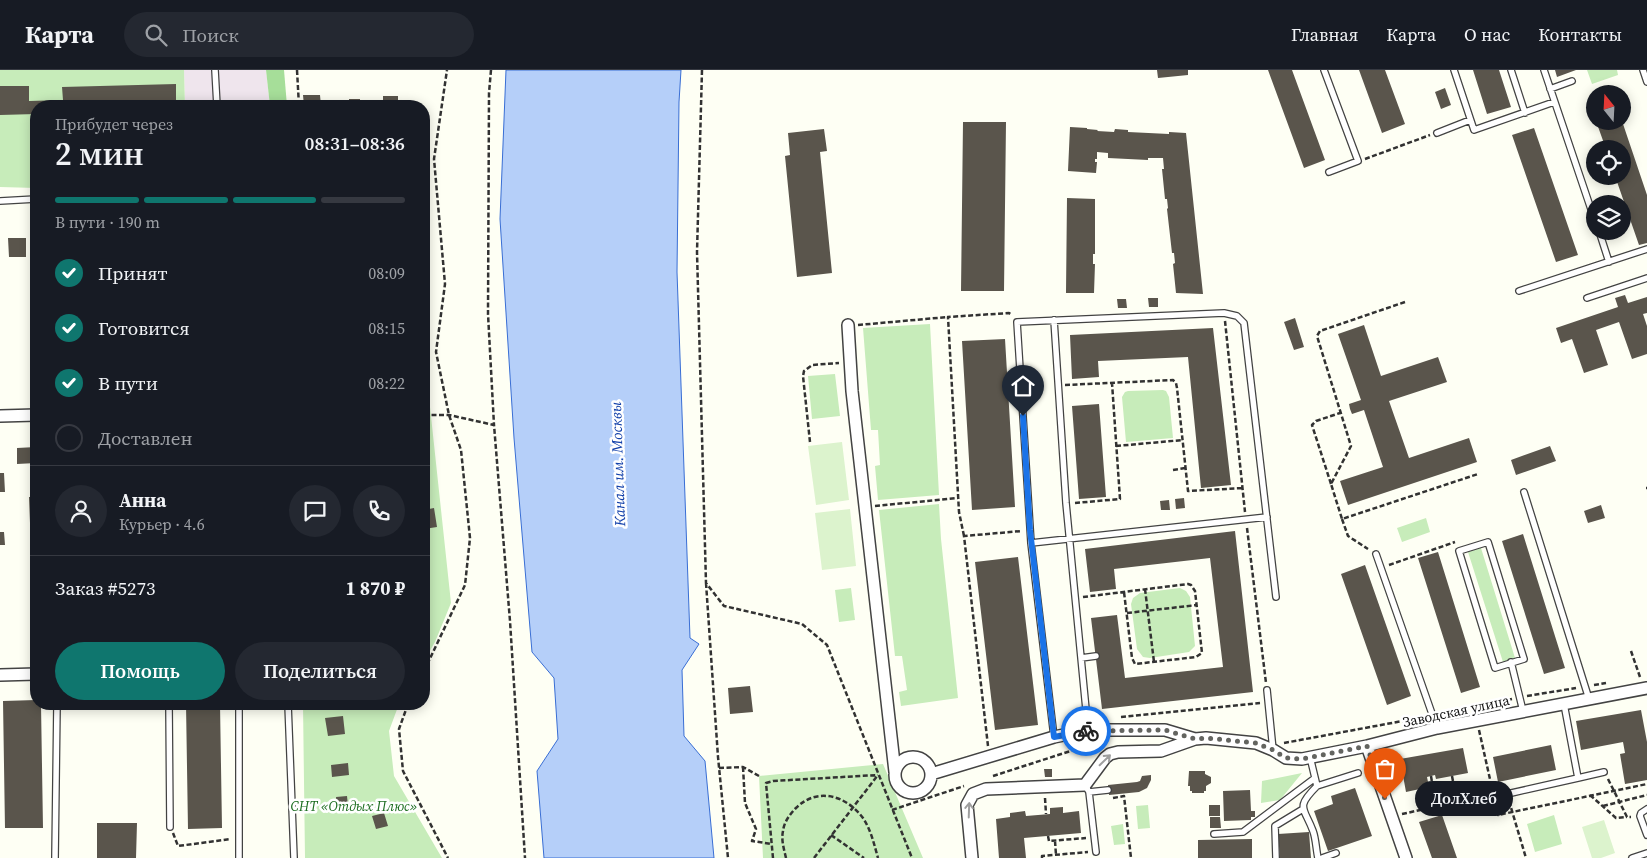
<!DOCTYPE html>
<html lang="ru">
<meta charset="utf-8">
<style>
:root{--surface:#171b24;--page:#242831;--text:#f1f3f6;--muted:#9ea1a6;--line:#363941;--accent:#0f766e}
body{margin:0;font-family:"Source Serif 4",serif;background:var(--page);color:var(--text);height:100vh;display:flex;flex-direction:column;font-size:19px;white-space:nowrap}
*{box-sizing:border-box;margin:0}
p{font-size:16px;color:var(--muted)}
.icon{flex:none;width:28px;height:28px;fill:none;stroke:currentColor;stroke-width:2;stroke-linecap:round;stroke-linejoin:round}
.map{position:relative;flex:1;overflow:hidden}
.sheet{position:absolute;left:30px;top:30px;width:400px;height:610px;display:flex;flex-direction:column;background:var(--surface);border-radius:20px;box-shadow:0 2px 12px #0003}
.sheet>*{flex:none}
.needle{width:32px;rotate:342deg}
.fabs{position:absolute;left:1586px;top:15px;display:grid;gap:10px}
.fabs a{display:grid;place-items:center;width:45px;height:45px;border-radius:50%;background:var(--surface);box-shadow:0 2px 12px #0003;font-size:25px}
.pin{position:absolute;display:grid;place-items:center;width:42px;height:42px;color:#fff;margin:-51px -21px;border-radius:50% 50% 50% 0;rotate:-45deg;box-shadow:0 0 5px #0007}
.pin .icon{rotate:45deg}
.courier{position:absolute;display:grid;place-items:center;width:50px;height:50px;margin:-25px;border:4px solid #1a73e8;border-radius:50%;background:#fff;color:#222;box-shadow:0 1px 6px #0007}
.bubble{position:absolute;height:35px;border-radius:18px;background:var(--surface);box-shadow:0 2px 12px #0003;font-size:16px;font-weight:600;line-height:35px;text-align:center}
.summary em{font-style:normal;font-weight:600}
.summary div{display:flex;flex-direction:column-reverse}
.summary{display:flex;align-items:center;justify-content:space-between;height:85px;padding:0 25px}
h1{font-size:32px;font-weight:600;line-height:38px}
.bar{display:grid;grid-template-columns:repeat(4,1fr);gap:8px 5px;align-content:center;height:60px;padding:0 25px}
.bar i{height:6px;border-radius:4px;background:var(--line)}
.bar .current{background:var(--accent)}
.bar p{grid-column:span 4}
.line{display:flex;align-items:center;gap:12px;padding:0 25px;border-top:1px solid var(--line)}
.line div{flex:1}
.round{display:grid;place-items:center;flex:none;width:52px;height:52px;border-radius:26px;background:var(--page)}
ol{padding:0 25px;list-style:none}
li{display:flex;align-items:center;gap:15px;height:55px}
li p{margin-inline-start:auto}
li .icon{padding:5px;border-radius:50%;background:var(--accent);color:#fff;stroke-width:4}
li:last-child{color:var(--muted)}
li i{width:28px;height:28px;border:2px solid var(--line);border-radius:50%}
.action{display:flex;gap:10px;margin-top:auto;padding:10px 25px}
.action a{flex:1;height:58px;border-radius:30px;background:var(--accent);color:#fff;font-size:20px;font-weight:600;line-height:58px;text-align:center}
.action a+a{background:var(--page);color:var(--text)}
header{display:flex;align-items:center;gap:30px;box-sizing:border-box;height:70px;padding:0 25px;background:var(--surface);border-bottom:1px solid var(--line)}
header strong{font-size:24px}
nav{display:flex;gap:28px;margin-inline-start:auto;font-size:18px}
.search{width:350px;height:45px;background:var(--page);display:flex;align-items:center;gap:12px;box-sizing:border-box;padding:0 18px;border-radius:28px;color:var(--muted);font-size:19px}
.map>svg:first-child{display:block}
.industrial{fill:#efe5ed}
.green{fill:#c7ecba}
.forest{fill:#a6de99}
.pitch{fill:#dcf3cd}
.water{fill:#b5cff9;stroke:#396ed4}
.building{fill:#5a554c}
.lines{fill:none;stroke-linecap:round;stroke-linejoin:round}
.service-casing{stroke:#434343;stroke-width:8}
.minor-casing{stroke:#434343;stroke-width:14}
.path{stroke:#323232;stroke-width:2.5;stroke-dasharray:5 2.5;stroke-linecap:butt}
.service{stroke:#fff;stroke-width:5.5}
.minor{stroke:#fff;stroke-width:11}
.oneway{stroke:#9f9f9f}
.done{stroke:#636460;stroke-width:5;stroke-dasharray:0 9}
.route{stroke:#1a73e8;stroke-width:6}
.labels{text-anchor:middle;stroke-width:5;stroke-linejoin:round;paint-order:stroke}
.street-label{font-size:14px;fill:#101010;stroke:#fff}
.park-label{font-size:14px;font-style:italic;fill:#1c6d20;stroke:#fff}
.water-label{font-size:15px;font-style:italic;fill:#1240aa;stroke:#fff}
</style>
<header>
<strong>Карта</strong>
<div class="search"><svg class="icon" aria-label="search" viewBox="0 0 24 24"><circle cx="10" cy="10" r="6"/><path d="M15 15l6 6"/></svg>Поиск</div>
<nav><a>Главная</a><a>Карта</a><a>О нас</a><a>Контакты</a></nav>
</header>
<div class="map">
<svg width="1647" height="788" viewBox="0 0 1647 788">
<rect width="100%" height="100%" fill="#fefff4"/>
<path class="industrial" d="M184 0H266L270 36H185Z"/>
<path class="green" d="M0 0H184L185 36H36V118L0 117Z
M1587 0H1617L1618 5 1592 14Z
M930 254 939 425 878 430 875 396 880 395 878 360H871L863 258Z
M424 281 451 533 435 572 424 591Z
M835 304 840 346 812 349 808 306Z
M1163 320 1166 321 1169 327 1173 368 1126 372 1122 327 1125 322 1128 321Z
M939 434 941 469 958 628 901 636 899 622 907 620 902 586H895L879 440Z
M1426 448 1430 462 1402 472 1397 458Z
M1481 478 1515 588 1503 592 1468 482Z
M851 518 855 550 839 552 835 520Z
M1180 518 1186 521 1190 527 1195 576 1189 582 1150 588 1143 587 1137 579 1131 534 1133 528 1140 523Z
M303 634H399L389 661 394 706 442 788H305Z
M883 694 923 788H763L759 706Z
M1302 703 1280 730 1261 733 1262 711Z
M1148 735 1150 758 1138 759 1136 736Z
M1554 745 1562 774 1535 782 1527 754Z
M1123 754 1125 774 1114 775 1111 756Z"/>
<path class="forest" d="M266 0H284L287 36H270Z"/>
<path class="pitch" d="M842 372 849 430 816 435 808 376Z
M850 439 856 496 822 500 815 443Z
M1604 750 1615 783 1601 788H1592L1582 757Z"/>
<path class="water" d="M506 0H681L679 32 677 202 690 568 699 574 682 600 684 666 705 691 714 788H544L537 701 558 669 554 608 532 582 514 368 500 149Z"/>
<path class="building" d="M1157 0H1188V5L1158 8Z
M1268 0H1292L1325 90 1304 98Z
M1359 0H1385L1405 54 1382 63Z
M1473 0H1499L1511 37 1487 44Z
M1555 0H1576L1557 7Z
M176 14V36H36V44L0 45V16H29V31L63 30 62 17Z
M1445 18 1451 35 1441 39 1435 22Z
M303 25H320L321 36H304Z
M383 26H398V36H383Z
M349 29H360V36H349Z
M1596 51H1622L1647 125V173L1639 175 1615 106H1622V79H1606Z
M963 52H1006L1004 221H961Z
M1070 57 1087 58V59L1098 60 1097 61 1114 62 1115 59 1128 60V62L1169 64V62L1186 63 1203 224 1176 223 1173 194 1175 193 1174 183H1172L1167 139 1168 138 1167 129H1165L1162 99H1164L1163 88H1148V90L1108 88V83L1097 82V89H1095V92H1097L1096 103 1068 101Z
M1534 58 1578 185 1556 192 1512 65Z
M824 59 827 81 820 82 832 203 797 207 785 86 790 85 788 63Z
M1067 128 1095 129V184H1093V194H1095L1094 223H1066Z
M8 168H26V187H9Z
M1625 225 1628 233 1647 227V243L1643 244 1647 256V284L1632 289 1619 252 1596 260 1608 295 1584 303 1572 269 1561 273 1556 258 1618 237 1615 228Z
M1148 228H1158V237H1149Z
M1117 229H1126L1127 238H1118Z
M1295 248 1304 277 1294 280 1284 252Z
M1364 255 1381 306 1438 287 1447 312 1389 331 1409 388 1469 368 1477 392 1348 435 1340 411 1383 397 1364 340 1352 344 1350 339 1349 334 1361 330 1338 264Z
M1213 258 1231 415 1201 418 1188 287 1098 291 1099 307 1072 309 1070 265Z
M1005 269 1015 437 972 440 962 271Z
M1099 334 1106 427 1079 429 1072 336Z
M1550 376 1556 391 1516 405 1511 390Z
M36 377V393L17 394V378Z
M0 403H4L5 422H0Z
M29 427H36V453H30Z
M1184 428 1185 438 1176 439 1175 429Z
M1169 430 1170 440H1161L1160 431Z
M1601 435 1605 448 1588 453 1584 441Z
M434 438 437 457 424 459V440Z
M1235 461 1253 622 1102 639 1091 548 1117 545 1125 608 1223 597 1210 488 1114 499 1116 519 1090 522 1085 479Z
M0 462H4L5 475H0Z
M1523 464 1565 598 1544 604 1502 471Z
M1438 482 1480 617 1461 623 1418 488Z
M1018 487 1038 655 995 660 975 492Z
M1365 495 1411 626 1387 635 1341 504Z
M750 616 753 642 730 644 728 618Z
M36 630V634H41L43 758H5L3 631Z
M186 634H220L222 758 188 759Z
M1641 640 1647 672V710L1625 714 1620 684 1625 683 1623 672 1581 680 1576 651Z
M343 646 345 664 328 666 325 648Z
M1551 675 1556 700 1498 712 1493 687Z
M1463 678 1468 703 1436 709 1435 705 1427 707 1429 717 1406 722 1400 689Z
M348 693 349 705 332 707 331 695Z
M1044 699H1052V707H1045Z
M1189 701H1205V704L1211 707V713L1206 716V721H1204V723H1192V721H1190V716H1188Z
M1151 705V710L1147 718 1139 722 1109 725 1108 715 1137 712 1140 711 1142 706Z
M1355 718 1372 766 1328 781 1314 741 1333 734 1331 726Z
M1250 720 1251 741H1255V747H1251V750L1224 751 1223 721Z
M347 726 348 736 337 737 336 727Z
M1209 735H1220V746H1209Z
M1063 737V743L1079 741 1081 763 1024 768 1026 788H999L996 749 1010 747V743L1025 741 1026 746 1050 744V738Z
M384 743 388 756 376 759 372 746Z
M1442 745 1457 788H1432L1419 752Z
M1210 747H1220L1221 758H1210Z
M97 753H137L136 788H97Z
M1309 762 1311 788H1280L1278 764Z
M1252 769V788H1198V770Z"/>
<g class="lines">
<defs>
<path id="service" d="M215 0 217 36
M1324 0 1358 91 1329 102
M1454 0 1474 60 1554 32
M1511 0 1525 43
M1544 0 1595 151
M1643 0 1647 12
M1550 19 1572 11
M1437 63 1470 50
M0 131 36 129
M1599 161 1609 192
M1519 221 1647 179
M1587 228 1647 208
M1054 250 1066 433 1088 660
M1524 422 1589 629
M1488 472 1524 589 1495 598 1459 481Z
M1031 473 1017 252 1224 243 1237 246 1244 253 1276 527
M1376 484 1437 658
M1081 588 1096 586
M1511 592 1523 641
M1267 620 1273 680
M169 634 170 757
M288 634 294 788
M1564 634 1578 708 1604 702
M1054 667 1031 473 1267 447
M1310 687 1317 716C1295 738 1304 737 1313 761 1316 769 1316 779 1318 788
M1085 715 1089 722 1096 782
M1317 716 1358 703
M1089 722 1108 720
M1507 724 1578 708
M1647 739 1641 743 1640 746 1647 765
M1214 764 1243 762 1315 708
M55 788 57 634
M239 788V634
M1276 788 1275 756 1303 739
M1322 788 1336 783
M1632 788 1647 783"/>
<path id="minor" d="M848 255 852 321 895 702
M0 346 36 345
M0 605 36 604
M1367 676 1406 788
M895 705a18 18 0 1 1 36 0a18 18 0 1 1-36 0Z
M931 704 1054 667 1088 660H1165L1195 669
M972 788 967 735 973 724 986 719 1085 715 1105 688 1110 684 1118 682 1161 681 1195 669 1206 668 1256 673 1273 680 1286 688 1302 689 1367 676 1437 658 1647 618"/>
</defs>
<use href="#service" class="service-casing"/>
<use href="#minor" class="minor-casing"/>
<path class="path" d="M297 0 299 36
M491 0 489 23 488 244 494 355
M702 0 697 182 706 513 724 536 802 554 827 575 912 788
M1365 89 1430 65
M1405 232 1320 261 1317 266 1351 376 1331 414 1342 449 1478 404
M1225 251 1245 442
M858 255 948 247
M1065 315 1173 310 1176 313 1177 318 1188 421 1243 418
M424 345H449L494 355 510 551 525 788
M810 372 803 306 804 301 812 295 839 293
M1116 376 1183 370
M1173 400 1186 398
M1331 414 1312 355 1316 351 1340 343
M1646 418H1647
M1075 433 1120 429 1112 313
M875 436 958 428
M1342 449 1348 466 1368 479
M1247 458 1266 613
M964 466 959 442 948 247 1009 243 1012 245
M1389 495 1455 472
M706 513 718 687 728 788
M1145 519 1154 592
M1083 527 1188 514 1191 515 1195 521 1202 583 1196 587 1135 594 1132 588 1124 522
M1127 543 1197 535
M1631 581 1640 607
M424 601 465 515 470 468 461 380 449 345 436 282 445 214 434 89 447 0
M1594 615 1606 613
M1527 626 1576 618
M408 634 399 659 403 701 448 788
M1441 643 1512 629
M1121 647 1260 633
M1479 660 1498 745 1647 714
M1284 673 1424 647
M988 676 964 466 1022 461
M743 697 745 733 756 759 752 771 772 774
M719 698 743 697 759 706
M993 706 1086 676 1103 675
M1431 706 1436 737
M1452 706 1457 732
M1608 709 1627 747H1631
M1590 725 1616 748 1627 747
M1045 728 1046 744
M1113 728 1124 726 1131 788
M1509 731 1526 788
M1603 736 1647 725
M892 740 964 716
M1402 744 1494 724
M173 763 178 776 231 769
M831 765 864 788
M1048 766 1049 771 1086 768
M1055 771 1056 785
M773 788 766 713 773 711 878 705
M786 788C784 779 781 770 783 761 784 752 790 744 796 738 817 717 846 725 863 748 871 760 874 774 878 788
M814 788 878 705
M1042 788V786L1088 782"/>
<use href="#service" class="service"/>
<use href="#minor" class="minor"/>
</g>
<defs><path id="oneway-shaft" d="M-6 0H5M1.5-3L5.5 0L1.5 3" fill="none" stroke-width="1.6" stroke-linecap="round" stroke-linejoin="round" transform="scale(1.25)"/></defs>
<g class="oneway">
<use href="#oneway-shaft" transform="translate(1105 690) rotate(-44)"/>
<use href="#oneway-shaft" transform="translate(969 740) rotate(-88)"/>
</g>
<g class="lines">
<path class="done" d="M1086 661 1165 660 1195 669 1206 668 1256 673 1273 680 1286 688 1302 689 1367 676 1385 729"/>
<path class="route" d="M1023 346 1030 460 1054 667 1086 661"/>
</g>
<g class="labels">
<g class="street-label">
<text transform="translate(1456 641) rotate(-12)" y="5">Заводская улица</text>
</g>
<g class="park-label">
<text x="354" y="741">СНТ «Отдых Плюс»</text>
</g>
<g class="water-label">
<text transform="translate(618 394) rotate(-92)" y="5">Канал им. Москвы</text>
</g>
</g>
</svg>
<div class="fabs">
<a><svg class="needle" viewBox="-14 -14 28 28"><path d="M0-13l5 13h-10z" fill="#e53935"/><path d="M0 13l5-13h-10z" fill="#9ea1a6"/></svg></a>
<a><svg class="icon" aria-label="locate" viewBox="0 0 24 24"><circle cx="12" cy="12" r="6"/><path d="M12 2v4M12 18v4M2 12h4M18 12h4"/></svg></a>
<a><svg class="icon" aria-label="layers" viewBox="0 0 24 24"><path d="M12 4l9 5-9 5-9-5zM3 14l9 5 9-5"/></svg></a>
</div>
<div class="pin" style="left:1385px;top:729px;background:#ea580c"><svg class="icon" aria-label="bag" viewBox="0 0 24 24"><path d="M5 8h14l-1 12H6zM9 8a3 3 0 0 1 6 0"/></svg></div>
<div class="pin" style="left:1023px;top:346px;background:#1f2937"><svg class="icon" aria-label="home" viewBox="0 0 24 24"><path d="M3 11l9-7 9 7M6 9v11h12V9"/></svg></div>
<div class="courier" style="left:1086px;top:661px"><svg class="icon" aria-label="bike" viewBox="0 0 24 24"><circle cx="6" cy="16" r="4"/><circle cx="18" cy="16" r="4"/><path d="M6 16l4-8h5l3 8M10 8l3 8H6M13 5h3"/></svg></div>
<div class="bubble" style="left:1415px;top:711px;width:98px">ДолХлеб</div>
<section class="sheet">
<div class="summary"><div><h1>2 мин</h1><p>Прибудет через</p></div><em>08:31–08:36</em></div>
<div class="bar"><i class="current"></i><i class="current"></i><i class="current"></i><i></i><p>В пути · 190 m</p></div>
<ol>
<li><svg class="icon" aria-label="check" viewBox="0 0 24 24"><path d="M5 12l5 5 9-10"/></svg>Принят<p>08:09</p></li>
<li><svg class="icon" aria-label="check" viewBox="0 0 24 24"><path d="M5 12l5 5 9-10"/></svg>Готовится<p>08:15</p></li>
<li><svg class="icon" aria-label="check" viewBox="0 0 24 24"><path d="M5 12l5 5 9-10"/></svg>В пути<p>08:22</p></li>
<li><i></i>Доставлен</li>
</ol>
<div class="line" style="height:90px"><a class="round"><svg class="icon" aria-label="person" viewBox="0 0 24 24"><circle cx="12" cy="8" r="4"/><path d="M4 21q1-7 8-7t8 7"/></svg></a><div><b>Анна</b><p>Курьер · 4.6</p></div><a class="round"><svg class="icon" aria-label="chat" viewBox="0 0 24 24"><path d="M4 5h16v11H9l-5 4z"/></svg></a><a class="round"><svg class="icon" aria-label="phone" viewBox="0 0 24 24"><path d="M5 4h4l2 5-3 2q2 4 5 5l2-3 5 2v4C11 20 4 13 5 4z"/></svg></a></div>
<div class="line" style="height:65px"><div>Заказ #5273</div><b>1 870 ₽</b></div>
<div class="action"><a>Помощь</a><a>Поделиться</a></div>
</section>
</div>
